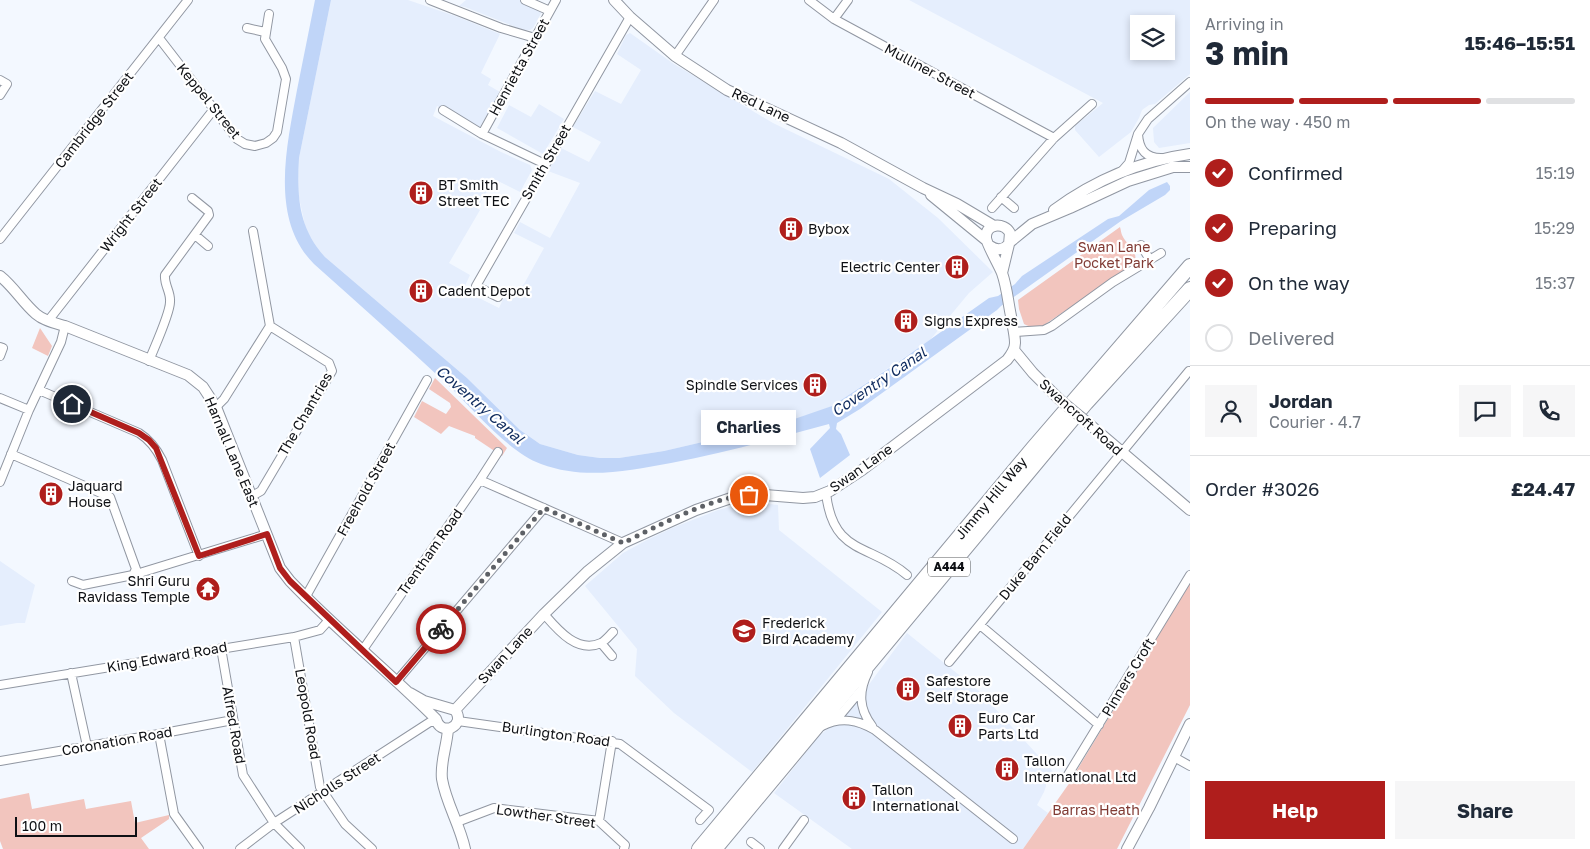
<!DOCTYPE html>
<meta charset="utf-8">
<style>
:root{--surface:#fff;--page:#f6f6f7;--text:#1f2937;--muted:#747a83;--line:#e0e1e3;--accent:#af1e1c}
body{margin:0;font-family:"Golos Text",sans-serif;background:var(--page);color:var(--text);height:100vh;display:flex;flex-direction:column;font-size:19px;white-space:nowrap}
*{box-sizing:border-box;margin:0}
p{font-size:16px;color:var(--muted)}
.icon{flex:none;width:28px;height:28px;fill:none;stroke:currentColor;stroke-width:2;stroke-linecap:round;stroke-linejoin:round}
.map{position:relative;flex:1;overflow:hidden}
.side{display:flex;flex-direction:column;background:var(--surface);width:400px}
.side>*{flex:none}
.controls{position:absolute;left:1130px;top:15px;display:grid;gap:10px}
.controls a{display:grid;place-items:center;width:45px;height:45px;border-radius:0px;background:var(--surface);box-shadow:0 2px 8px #0003;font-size:25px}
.scale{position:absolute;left:15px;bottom:12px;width:122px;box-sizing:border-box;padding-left:5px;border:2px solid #0e1014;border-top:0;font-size:14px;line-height:18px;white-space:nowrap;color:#0e1014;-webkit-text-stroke:4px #fff;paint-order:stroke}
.pin{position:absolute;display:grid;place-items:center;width:42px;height:42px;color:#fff;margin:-21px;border:2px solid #fff;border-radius:50%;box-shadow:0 1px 5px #0007}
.courier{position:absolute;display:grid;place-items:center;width:50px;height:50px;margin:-25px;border:4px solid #af1e1c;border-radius:50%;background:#fff;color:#222;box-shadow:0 1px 6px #0007}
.bubble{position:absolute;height:35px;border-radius:0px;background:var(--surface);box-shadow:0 2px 8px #0003;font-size:16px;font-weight:700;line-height:35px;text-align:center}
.overview em{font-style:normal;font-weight:700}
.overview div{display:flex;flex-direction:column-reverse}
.overview{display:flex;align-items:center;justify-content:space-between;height:85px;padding:0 15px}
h1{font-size:32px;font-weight:700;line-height:38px}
.bar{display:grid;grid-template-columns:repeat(4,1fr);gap:8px 5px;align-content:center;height:60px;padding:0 15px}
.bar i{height:6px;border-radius:4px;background:var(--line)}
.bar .selected{background:var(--accent)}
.bar p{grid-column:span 4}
.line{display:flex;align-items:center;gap:12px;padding:0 15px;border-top:1px solid var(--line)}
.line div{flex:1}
.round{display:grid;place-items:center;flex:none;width:52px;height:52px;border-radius:0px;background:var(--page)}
ol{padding:0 15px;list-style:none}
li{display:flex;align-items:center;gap:15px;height:55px}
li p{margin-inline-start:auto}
li .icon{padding:5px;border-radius:50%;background:var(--accent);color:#fff;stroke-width:4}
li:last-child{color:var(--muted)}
li i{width:28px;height:28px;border:2px solid var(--line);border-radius:50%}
.action{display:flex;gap:10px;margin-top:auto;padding:10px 15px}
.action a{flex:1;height:58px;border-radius:0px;background:var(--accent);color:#fff;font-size:20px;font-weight:700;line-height:58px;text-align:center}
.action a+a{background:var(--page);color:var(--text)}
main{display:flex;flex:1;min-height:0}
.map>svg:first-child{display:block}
.built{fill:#e5eefd;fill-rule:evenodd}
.green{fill:#f2c5be}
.water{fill:#c0d5f8}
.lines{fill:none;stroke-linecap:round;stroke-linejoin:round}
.street-casing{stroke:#9197a2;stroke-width:10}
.secondary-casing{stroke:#9197a2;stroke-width:12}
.highway-casing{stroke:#9197a2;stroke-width:16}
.street{stroke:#fff;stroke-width:8}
.secondary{stroke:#fff;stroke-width:10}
.highway{stroke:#fff;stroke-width:14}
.secondary-bridge-casing{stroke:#9197a2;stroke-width:12;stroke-linecap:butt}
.secondary-bridge{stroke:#fff;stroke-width:10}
.done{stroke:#5e6166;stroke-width:5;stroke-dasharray:0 9}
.route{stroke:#af1e1c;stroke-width:6}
.labels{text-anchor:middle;stroke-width:4.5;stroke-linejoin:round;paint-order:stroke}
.shield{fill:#fff;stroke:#56585a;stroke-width:1}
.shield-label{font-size:12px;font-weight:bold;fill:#0e1014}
.street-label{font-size:14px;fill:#0e1014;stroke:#fff}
.poi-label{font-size:14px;fill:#0e1014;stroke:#fff;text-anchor:start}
.park-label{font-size:14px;fill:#803a33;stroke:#fff}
.water-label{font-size:15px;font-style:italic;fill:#0f2b5e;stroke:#fff}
</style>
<main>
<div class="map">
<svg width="1190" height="849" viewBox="0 0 1190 849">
<rect width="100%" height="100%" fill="#f3f8ff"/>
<path class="built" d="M331 0H408L458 17 500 34 481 73 491 79 488 85 500 92 480 127 437 106 433 116 501 152 530 165 532 170 520 192 500 182 498 186 492 183 477 208 480 210 449 263 470 275 463 290 499 308 508 288 516 292 524 284 544 248 514 233 520 222 550 238 580 183 548 171 561 148 589 162 601 142 573 127 574 125 595 91 621 104 641 70 617 54 626 35 630 33 674 64 773 123 889 179 938 218 993 272 969 293 930 340 832 406 818 412 780 424 664 451 619 458H600L578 455 540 444 520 430 467 378 325 257 318 249 306 230 298 193 299 158Z
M466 0H534L545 6 533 28 530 30H523L465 7 459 6Z
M909 0H1190V74L1155 104 1149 105 1142 110 1139 118 1131 132 1099 157 1075 130V126L1103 103ZM1139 24H1166V51H1139Z
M1190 92V143L1159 148 1154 142 1153 128Z
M539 104 564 119 543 154 497 128 509 105 531 117Z
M769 504 778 505 779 530 882 612 752 772 674 713 635 676 637 649 585 586 623 553 645 541 672 528 718 510 737 505Z
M0 561 35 585 25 623H17L0 626Z
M907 633 979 691 1056 775 1046 780V786L1044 792 1037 805 1048 813 1023 849H852L774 793 818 737 844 715 856 702Z"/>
<path class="green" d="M1120 227C1121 230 1121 233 1122 235 1127 246 1141 252 1133 265L1044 325C1036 328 1032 328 1024 324L1019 309 1018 300Z
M40 328 52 346 48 356 32 348Z
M435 378 507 448 502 456 475 438V436L449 426 441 434 414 417 422 401 446 414 451 407 450 403 429 389Z
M1190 583V705L1117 849H1023L1068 785Z
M29 793 32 809 84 799 86 809 131 801 135 823 169 815V819L141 838 149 849H3L0 841V799Z"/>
<path class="water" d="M315 0H331L299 158C297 196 298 227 325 257L467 378 520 430 540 444 578 455 600 458H619L664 451 780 424 832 406 897 363 989 298 998 296 1015 284 1022 276 1108 219 1119 216 1149 190 1167 182 1170 186V190L1165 195 1121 221 1001 306 997 310 860 409 837 423 836 429 841 434 850 455 820 478 810 449 830 428 829 424C777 438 725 453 671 463 627 471 584 480 541 464 508 452 474 410 449 386 405 345 359 304 314 264 269 219 287 145 297 90 303 60 309 30 315 0Z"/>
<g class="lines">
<defs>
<path id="street" d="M430 0 501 28 535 38
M525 0 550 11
M809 0 834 19 1054 138
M834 19 848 0
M247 28 265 32
M159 38 237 139 245 144 255 146 266 143 273 138 277 132 286 79 282 68 265 39 269 14
M675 56 714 0
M0 80 7 84 0 95
M443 110 482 134 545 164
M482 134 556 0
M1138 134 1148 119 1190 82
M1122 171 1129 163 1138 134C1139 149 1145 158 1161 158
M1001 197 1014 208
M992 208 1054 138 1092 104
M195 235 208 246
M0 239 188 0
M1141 245 1150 260
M498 297 476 286 630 17
M48 321 214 109
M1014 332 1044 330 1052 326 1113 282 1161 253
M0 347 3 348 0 356
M149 361C154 348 170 314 170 302 171 292 164 285 165 275L209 215 208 211 192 198
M39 390 139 433C150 440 156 448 162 460L199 556
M0 398 29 410
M216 407 224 399 270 326 253 231
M11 454 110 497 136 569 133 575 83 585 72 581
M480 480 623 543
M0 482 29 410 61 342 65 326
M826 493C833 556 870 543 907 575
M252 496 261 491 332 371 329 363 270 326
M133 575 267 534
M305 598 427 380
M544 614C557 629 577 654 601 643 605 641 609 636 613 632
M980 625 1099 725
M294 637 320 787 345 824 372 849
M601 643 612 656
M221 648 243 775 274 823 300 849
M362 651 480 480 498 452
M949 662 1189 371
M868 672C858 692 859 709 872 726
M71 673 87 746
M396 682 544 508
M0 685 294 637 320 630 329 620
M833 720 841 714 861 690
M458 721 620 744 709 810 700 820
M822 726C841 716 858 720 875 730L1013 839
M159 734 174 814 199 849
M1174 757 1190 766
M0 761 159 734 233 720
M1066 778 1190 575
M599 821 612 741
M457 822 494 808 599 821 625 845 624 849
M751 842 760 849
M240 849 274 823 430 722H437
M783 849 804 820"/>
<path id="secondary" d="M614 0 630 17 675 56 727 90 841 143 923 188 957 204 994 226
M931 195 986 240
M1054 210C1095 180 1140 161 1190 154
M1010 242 1032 224 1070 208 1128 181 1173 167H1190
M1002 273 1009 244
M0 276C14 287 23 303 36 314 44 321 55 323 65 326L188 375 203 387 216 407 280 568 290 581C337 630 389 672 436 719 438 727 444 730 451 728 459 724 460 717 455 710L424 701 410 693
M1014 350 1033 373 1059 399
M1088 423 1190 510
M455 710 544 614 587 572 623 543 696 510 734 497 765 495 803 498 815 497 830 491 862 470 1007 360C1011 355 1015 350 1015 343 1015 334 1012 324 1011 316 1008 302 1007 287 1002 273 999 265 987 245 986 238 985 223 1004 222 1010 233L1009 244C1004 250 997 251 990 246
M448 729C447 746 440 762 442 779 446 803 460 825 465 849
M1127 849 1149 808 1190 724"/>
<path id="highway" d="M699 849 1033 448 1190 266
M715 849 1086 403 1190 289"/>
</defs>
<use href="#street" class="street-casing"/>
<use href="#secondary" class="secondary-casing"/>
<use href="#highway" class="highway-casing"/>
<use href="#street" class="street"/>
<use href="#secondary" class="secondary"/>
<use href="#highway" class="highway"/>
<defs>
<path id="secondary-bridge" d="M1059 399 1088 423"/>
</defs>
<use href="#secondary-bridge" class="secondary-bridge-casing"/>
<use href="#secondary-bridge" class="secondary-bridge"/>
</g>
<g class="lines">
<path class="done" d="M441 629 544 508 623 543C658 526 711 497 749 495"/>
<path class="route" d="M72 404 139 433 149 440 156 448 199 556 267 534 280 568 290 581 396 682 441 629"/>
</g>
<defs>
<symbol id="building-disc" viewBox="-11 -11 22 22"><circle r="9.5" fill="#af1e1c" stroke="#fff"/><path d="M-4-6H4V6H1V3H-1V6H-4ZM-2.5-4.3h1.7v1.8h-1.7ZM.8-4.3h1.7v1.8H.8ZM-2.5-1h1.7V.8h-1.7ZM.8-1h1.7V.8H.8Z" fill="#fff"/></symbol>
<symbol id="temple-disc" viewBox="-11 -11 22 22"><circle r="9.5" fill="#af1e1c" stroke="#fff"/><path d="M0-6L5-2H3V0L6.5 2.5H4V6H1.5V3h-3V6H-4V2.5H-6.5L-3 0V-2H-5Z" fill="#fff"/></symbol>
<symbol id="school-disc" viewBox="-11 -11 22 22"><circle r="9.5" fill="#af1e1c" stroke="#fff"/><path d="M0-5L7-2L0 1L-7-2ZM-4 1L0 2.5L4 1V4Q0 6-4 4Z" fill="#fff"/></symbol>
</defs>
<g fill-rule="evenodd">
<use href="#building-disc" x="407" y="179" width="28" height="28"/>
<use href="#building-disc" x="777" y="215" width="28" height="28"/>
<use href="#building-disc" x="943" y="253" width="28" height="28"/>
<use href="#building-disc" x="407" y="277" width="28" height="28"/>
<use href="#building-disc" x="892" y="307" width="28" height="28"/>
<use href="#building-disc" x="801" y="371" width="28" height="28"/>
<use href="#building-disc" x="37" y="480" width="28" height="28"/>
<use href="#temple-disc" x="194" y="575" width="28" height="28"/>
<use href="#school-disc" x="730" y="617" width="28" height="28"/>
<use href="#building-disc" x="894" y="675" width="28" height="28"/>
<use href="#building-disc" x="946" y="712" width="28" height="28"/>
<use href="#building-disc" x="993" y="755" width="28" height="28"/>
<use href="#building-disc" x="840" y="784" width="28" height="28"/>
</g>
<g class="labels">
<rect class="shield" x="928" y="557.5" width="42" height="19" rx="4"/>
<g class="shield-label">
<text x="949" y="571">A444</text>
</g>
<g class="street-label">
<text transform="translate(519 67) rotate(-61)" y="5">Henrietta Street</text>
<text transform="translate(930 71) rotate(28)" y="5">Mulliner Street</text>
<text transform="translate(209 101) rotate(51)" y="5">Keppel Street</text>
<text transform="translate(761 105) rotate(25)" y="5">Red Lane</text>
<text transform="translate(94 120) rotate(-52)" y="5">Cambridge Street</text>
<text transform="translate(546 162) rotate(-60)" y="5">Smith Street</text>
<text transform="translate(131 215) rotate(-52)" y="5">Wright Street</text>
<text transform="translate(305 414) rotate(-60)" y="5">The Chantries</text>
<text transform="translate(1081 417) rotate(42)" y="5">Swancroft Road</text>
<text transform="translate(232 452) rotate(67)" y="5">Harnall Lane East</text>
<text transform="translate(861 468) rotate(-35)" y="5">Swan Lane</text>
<text transform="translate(366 489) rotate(-61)" y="5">Freehold Street</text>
<text transform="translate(991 498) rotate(-50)" y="5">Jimmy Hill Way</text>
<text transform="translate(430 552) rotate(-55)" y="5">Trentham Road</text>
<text transform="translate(1035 557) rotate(-51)" y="5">Duke Barn Field</text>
<text transform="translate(505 655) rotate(-47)" y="5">Swan Lane</text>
<text transform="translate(167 657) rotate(-10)" y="5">King Edward Road</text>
<text transform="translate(1128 677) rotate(-59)" y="5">Pinners Croft</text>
<text transform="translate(308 714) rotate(80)" y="5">Leopold Road</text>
<text transform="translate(234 725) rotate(80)" y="5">Alfred Road</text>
<text transform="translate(556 734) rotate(8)" y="5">Burlington Road</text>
<text transform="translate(117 741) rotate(-10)" y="5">Coronation Road</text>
<text transform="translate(337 783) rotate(-33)" y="5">Nicholls Street</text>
<text transform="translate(546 816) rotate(8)" y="5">Lowther Street</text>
</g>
<g class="poi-label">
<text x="438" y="190">BT Smith<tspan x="438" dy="16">Street TEC</tspan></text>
<text x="808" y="234">Bybox</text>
<text x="940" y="272" text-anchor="end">Electric Center</text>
<text x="438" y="296">Cadent Depot</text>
<text x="924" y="326">Signs Express</text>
<text x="798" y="390" text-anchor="end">Spindle Services</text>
<text x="68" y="491">Jaquard<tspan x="68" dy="16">House</tspan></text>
<text x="190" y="586" text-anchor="end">Shri Guru<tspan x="190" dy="16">Ravidass Temple</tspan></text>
<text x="762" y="628">Frederick<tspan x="762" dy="16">Bird Academy</tspan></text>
<text x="926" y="686">Safestore<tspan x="926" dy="16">Self Storage</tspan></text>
<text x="978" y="723">Euro Car<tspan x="978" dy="16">Parts Ltd</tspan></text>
<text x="1024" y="766">Tallon<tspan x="1024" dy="16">International Ltd</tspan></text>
<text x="872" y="795">Tallon<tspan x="872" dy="16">International</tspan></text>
</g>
<g class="park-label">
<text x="1114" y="252">Swan Lane<tspan x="1114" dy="16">Pocket Park</tspan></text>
<text x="1096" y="815">Barras Heath</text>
</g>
<g class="water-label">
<text transform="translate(879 382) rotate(-34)" y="5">Coventry Canal</text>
<text transform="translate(480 405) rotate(41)" y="5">Coventry Canal</text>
</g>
</g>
</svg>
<div class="controls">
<a><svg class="icon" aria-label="layers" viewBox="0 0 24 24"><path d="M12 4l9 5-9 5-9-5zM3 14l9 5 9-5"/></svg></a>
</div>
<div class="scale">100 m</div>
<div class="pin" style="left:749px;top:495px;background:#ea580c"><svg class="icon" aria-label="bag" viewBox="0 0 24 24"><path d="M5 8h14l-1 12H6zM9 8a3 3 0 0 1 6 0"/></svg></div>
<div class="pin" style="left:72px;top:404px;background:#1f2937"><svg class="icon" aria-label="home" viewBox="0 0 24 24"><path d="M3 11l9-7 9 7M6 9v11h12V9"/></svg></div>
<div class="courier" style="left:441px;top:629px"><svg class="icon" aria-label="bike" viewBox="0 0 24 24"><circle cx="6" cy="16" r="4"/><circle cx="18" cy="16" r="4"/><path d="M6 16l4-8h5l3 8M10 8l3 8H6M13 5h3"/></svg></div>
<div class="bubble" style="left:701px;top:410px;width:95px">Charlies</div>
</div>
<section class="side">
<div class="overview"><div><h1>3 min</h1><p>Arriving in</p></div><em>15:46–15:51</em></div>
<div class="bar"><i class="selected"></i><i class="selected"></i><i class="selected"></i><i></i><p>On the way · 450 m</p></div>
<ol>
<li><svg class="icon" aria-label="check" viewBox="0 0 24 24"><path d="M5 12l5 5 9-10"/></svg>Confirmed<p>15:19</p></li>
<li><svg class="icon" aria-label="check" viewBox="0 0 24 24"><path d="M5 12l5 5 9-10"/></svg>Preparing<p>15:29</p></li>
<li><svg class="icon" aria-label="check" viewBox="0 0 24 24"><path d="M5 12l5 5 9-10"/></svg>On the way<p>15:37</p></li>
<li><i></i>Delivered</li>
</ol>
<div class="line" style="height:90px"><a class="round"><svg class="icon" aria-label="person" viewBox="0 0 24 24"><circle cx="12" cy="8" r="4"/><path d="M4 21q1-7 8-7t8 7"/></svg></a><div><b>Jordan</b><p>Courier · 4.7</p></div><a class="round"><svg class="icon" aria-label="chat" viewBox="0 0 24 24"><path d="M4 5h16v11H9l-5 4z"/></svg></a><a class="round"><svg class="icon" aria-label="phone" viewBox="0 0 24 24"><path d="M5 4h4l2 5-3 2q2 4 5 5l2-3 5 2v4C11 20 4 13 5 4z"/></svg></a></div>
<div class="line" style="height:65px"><div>Order #3026</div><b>£24.47</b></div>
<div class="action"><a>Help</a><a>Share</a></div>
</section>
</main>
